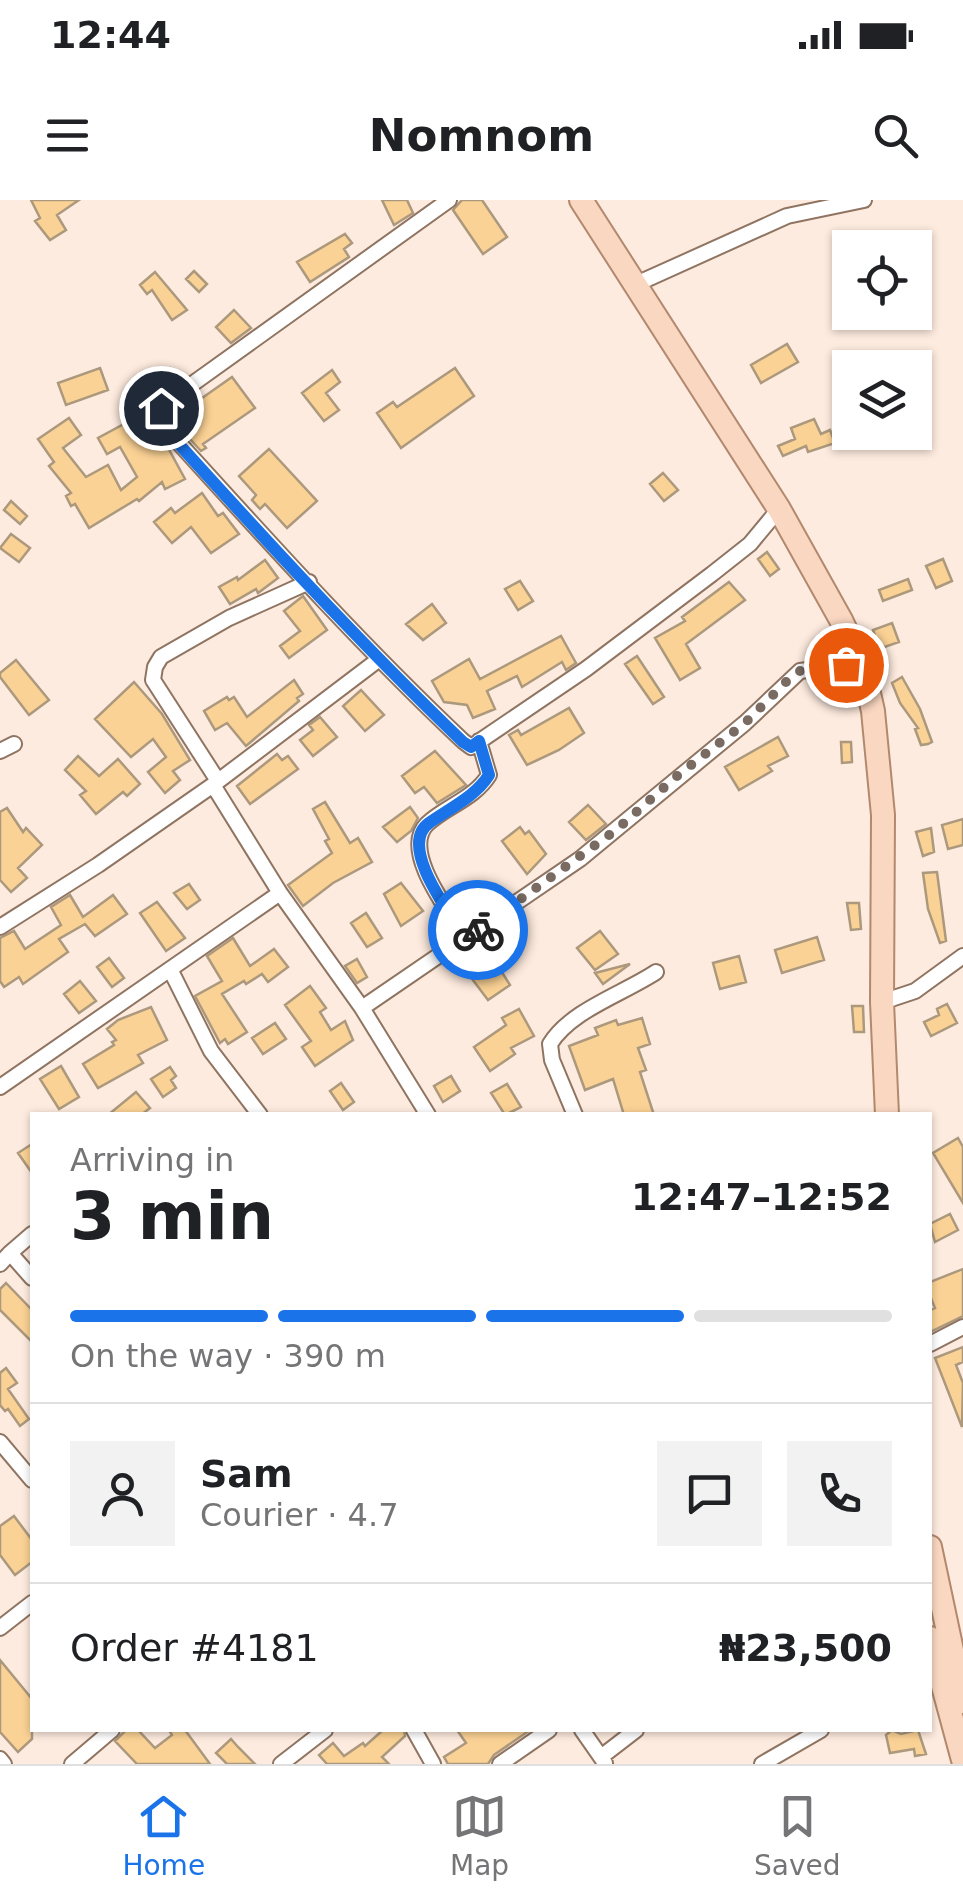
<!DOCTYPE html>
<meta charset="utf-8">
<style>
:root{--surface:#fff;--page:#f2f2f2;--text:#202124;--muted:#757577;--line:#e0e0e0;--accent:#1a73e8}
body{margin:0;font-family:"DejaVu Sans",sans-serif;background:var(--page);color:var(--text);height:100vh;display:flex;flex-direction:column;font-size:38px;white-space:nowrap}
*{box-sizing:border-box;margin:0}
p{font-size:32px;color:var(--muted)}
.icon{flex:none;width:55px;height:55px;fill:none;stroke:currentColor;stroke-width:2;stroke-linecap:round;stroke-linejoin:round}
.map{position:relative;flex:1;overflow:hidden}
.panel{position:absolute;left:30px;top:912px;width:902px;height:620px;display:flex;flex-direction:column;background:var(--surface);border-radius:0px;box-shadow:0 2px 8px #0004}
.panel>*{flex:none}
.tools{position:absolute;left:832px;top:30px;display:grid;gap:20px}
.tools a{display:grid;place-items:center;width:100px;height:100px;border-radius:0px;background:var(--surface);box-shadow:0 2px 8px #0004;font-size:50px}
.pin{position:absolute;display:grid;place-items:center;width:85px;height:85px;color:#fff;margin:-42px;border:5px solid #fff;border-radius:50%;box-shadow:0 2px 10px #0007}
.courier{position:absolute;display:grid;place-items:center;width:100px;height:100px;margin:-50px;border:8px solid #1a73e8;border-radius:50%;background:#fff;color:#222;box-shadow:0 2px 12px #0007}
.overview em{font-style:normal;font-weight:600}
.overview div{display:flex;flex-direction:column-reverse}
.overview{display:flex;align-items:center;justify-content:space-between;height:170px;padding:0 40px}
h1{font-size:65px;font-weight:600;line-height:75px}
.bar{display:grid;grid-template-columns:repeat(4,1fr);gap:15px 10px;align-content:center;height:120px;padding:0 40px}
.bar i{height:12px;border-radius:8px;background:var(--line)}
.bar .active{background:var(--accent)}
.bar p{grid-column:span 4}
.line{display:flex;align-items:center;gap:25px;padding:0 40px;border-top:2px solid var(--line)}
.line div{flex:1}
.round{display:grid;place-items:center;flex:none;width:105px;height:105px;border-radius:0px;background:var(--page)}
.status{display:flex;justify-content:space-between;align-items:center;height:70px;padding:0 50px;background:var(--surface);direction:ltr}
.status svg{height:28px;fill:currentColor}
header{display:flex;justify-content:space-between;align-items:center;height:130px;padding:0 40px;background:var(--surface);font-size:45px;font-weight:600}
.tabs{display:flex;justify-content:space-around;align-items:center;height:140px;border-top:2px solid var(--line);background:var(--surface);font-size:28px;color:var(--muted)}
.tabs a{display:grid;justify-items:center;gap:5px}
.tabs .active{color:var(--accent)}
.map>svg:first-child{display:block}
.building{fill:#fbd295;stroke:#ac997d;stroke-width:2.5}
.lines{fill:none;stroke-linecap:round;stroke-linejoin:round}
.minor-casing{stroke:#8f7461;stroke-width:18}
.primary-casing{stroke:#b2886e;stroke-width:26}
.minor{stroke:#fff;stroke-width:14}
.primary{stroke:#fad7c1;stroke-width:22}
.done{stroke:#796b62;stroke-width:10;stroke-dasharray:0 18}
.route{stroke:#1a73e8;stroke-width:12}
</style>
<div class="status"><b>12:44</b><svg viewBox="0 0 49 12"><path d="M0 12V9h3v3zM5 12V6h3v6zM10 12V3h3v9zM15 12V0h3v12zM26 1h20v11H26zM47 4h2v5h-2z"/></svg></div>
<header><svg class="icon" aria-label="menu" viewBox="0 0 24 24"><path d="M4 6h16M4 12h16M4 18h16"/></svg>Nomnom<svg class="icon" aria-label="search" viewBox="0 0 24 24"><circle cx="10" cy="10" r="6"/><path d="M15 15l6 6"/></svg></header>
<div class="map">
<svg width="963" height="1564" viewBox="0 0 963 1564">
<rect width="100%" height="100%" fill="#feebdf"/>
<path class="building" d="M31 0H79L57 15 66 30 50 40 35 21 40 18Z
M382 0H407L413 13 394 25Z
M462 0H482L507 37 483 54 453 10Z
M345 34 352 43 344 49 349 57 310 82 297 62Z
M194 71 207 84 199 92 186 79Z
M155 72 187 110 172 120 152 90 147 94 140 85Z
M234 110 251 128 231 143 216 127Z
M787 144 798 162 761 183 751 165Z
M100 168 108 190 66 205 58 183Z
M170 168 180 180 156 199 147 187Z
M455 168 474 196 401 248 377 213 393 202 397 207Z
M332 170 340 182 326 193 339 210 324 221 302 193Z
M232 177 255 208 203 244 206 248 201 251 178 226 190 217 185 210Z
M137 217 147 236 152 234 156 242 161 239 167 246 185 279 165 289 162 282 139 301 137 299 89 328 75 304 71 306 66 296 71 293 49 266 54 262 38 239 69 218 81 235 63 248 86 277 108 265 121 290 137 277 120 247 107 254 98 238Z
M814 219 821 234 830 230 835 243 808 252 806 246 783 256 778 246 795 239 791 228Z
M269 249 317 301 287 328 265 304 260 309 252 300 256 295 239 276Z
M663 273 678 290 664 301 650 284Z
M202 293 218 316 223 313 239 334 211 353 191 327 172 343 154 322 171 308 175 313Z
M11 301 27 316 20 324 4 310Z
M11 334 30 348 19 362 0 348Z
M767 352 779 369 770 376 758 359Z
M943 359 952 381 936 388 926 366Z
M265 360 278 378 258 393 256 389 230 404 219 387 237 377 238 380Z
M908 379 912 390 883 401 879 390Z
M520 381 533 401 518 410 505 389Z
M729 382 745 400 686 444 700 468 680 480 655 438 685 421 682 417Z
M303 396 327 430 289 458 280 446 300 431 284 411Z
M432 404 446 423 423 440 406 424Z
M892 423 899 442 879 449 873 430Z
M561 436 576 463 566 470 562 462 522 487 517 476 487 491 495 509 473 518 467 505 444 502 432 481 469 459 480 479Z
M637 456 664 497 653 504 625 464Z
M16 460 49 500 29 515 0 477V473Z
M902 477 920 509 932 542 928 544 921 545 915 529 918 528 900 503 892 483Z
M294 480 303 494 297 498 299 501 246 546 227 523 215 530 204 511 227 497 229 500 234 497 247 517Z
M134 482 162 514 190 560 173 571 180 580 165 593 148 572 166 557 153 539 131 557 95 519Z
M361 490 384 515 365 531 343 506Z
M569 508 584 533 559 550 527 565 509 535 518 530 521 535Z
M320 517 337 537 313 556 300 540 313 530 309 525Z
M778 537 788 556 768 566 772 571 739 590 725 567Z
M841 542H851L852 562 842 563Z
M435 551 466 585 437 603 424 587 415 593 402 576Z
M277 554 282 560 288 556 298 569 250 604 237 586Z
M78 556 99 576 118 559 140 584 127 596 123 592 96 614 80 595 86 591 65 570Z
M325 602 350 643 358 638 372 662 333 683 303 706 288 685 332 653 325 641 329 639 313 609Z
M588 605 606 624 586 640 569 622Z
M410 607 418 618 411 631 397 642 383 627Z
M7 608 23 632 26 628 42 645 18 668 27 678 11 692 0 680V612Z
M963 619V645L948 649 942 625Z
M520 627 525 634 529 631 546 654 527 674 502 641Z
M931 628 934 652 923 656 916 632Z
M937 672 946 741 940 743 928 709 923 673Z
M401 683 423 711 401 726 384 694Z
M189 684 200 700 187 709 174 693Z
M469 685 483 706 466 716 452 695Z
M70 695 83 717 113 695 127 714 95 736 85 724 59 739 68 752 23 784 19 777 4 787 0 781V738L14 731 25 749 61 725 51 707Z
M157 702 185 738 166 751 140 713Z
M847 703H859L861 729 851 730Z
M366 713 382 738 367 747 351 723Z
M600 731 618 754 595 770 577 748Z
M817 737 824 760 782 773 775 750Z
M233 738 250 766 274 749 288 767 268 782 262 774 246 784 244 781 222 794 247 832 228 844 225 839 220 843 195 796 222 781 207 756Z
M487 748 510 785 488 800 460 763Z
M739 756 746 782 720 789 713 763Z
M109 758 124 778 112 787 97 767Z
M357 759 367 777 357 783 345 766Z
M630 764 603 784 595 773Z
M80 781 96 801 79 813 64 794Z
M310 786 326 808 320 812 331 830 345 821 353 840 315 866 302 847 311 841 285 805Z
M947 804 957 823 931 836 924 822 939 815 937 809Z
M852 806H863L864 832H854Z
M151 807 167 840 138 855 143 863 98 888 83 864 114 845 112 842 116 840 107 829 118 820Z
M519 809 534 836 511 848 515 854 490 871 474 847 506 825 502 818Z
M642 818 650 844 638 848 646 870 640 872 654 915H624L613 879 585 890 569 846 598 835 595 828 616 820 618 825Z
M275 823 286 839 263 854 252 838Z
M61 866 79 897 59 909 40 879Z
M170 867 176 876 171 880 176 888 163 897 151 879Z
M451 876 460 891 443 902 434 886Z
M341 883 354 902 343 910 330 891Z
M507 884 521 907 505 915 491 893Z
M136 892 150 908 141 915H108Z
M958 938 963 947V1003L933 953Z
M32 944V973L18 953Z
M950 1014 958 1030 935 1042 930 1024Z
M963 1069V1116L930 1132V1110L935 1108 930 1096V1082Z
M6 1083 32 1110V1142L0 1110V1089Z
M963 1147V1162L956 1165 963 1183 962 1227 935 1158Z
M6 1168 17 1183 8 1189 29 1219 20 1226 8 1209 5 1211 0 1205V1173Z
M14 1316 32 1340V1362L15 1375 0 1355V1326Z
M0 1460 32 1499V1539L18 1552 0 1532Z
M126 1530H138L155 1548 172 1535 169 1530H185L210 1564H137L115 1541Z
M383 1530H404L405 1536 382 1557 389 1564H327L319 1555 333 1543 344 1556 363 1543 365 1546Z
M457 1530H530L494 1555 488 1564H448L444 1557 466 1543Z
M892 1530 901 1534 918 1530 926 1554 915 1556 914 1549 890 1553 886 1535Z
M231 1539 238 1547 255 1564H227L216 1553Z"/>
<g class="lines">
<defs>
<path id="minor" d="M449 0 177 195 161 209 159 221C258 330 356 440 463 541L471 547 586 469 712 374 750 344 779 309
M634 85 787 16 864 0
M0 551 14 544
M218 581 153 480 155 467 161 457 229 418 309 382
M213 585 280 693 362 808 428 915
M0 727 98 665 213 585 378 460
M466 739C451 714 400 651 427 624 446 606 474 599 489 575L479 541
M170 769 211 851 260 915
M882 802 915 791 963 756
M362 808 580 659 745 523 800 471 846 465 863 467
M0 887 280 693
M575 915 552 860 550 844C571 810 623 794 656 772
M10 1053 32 1034
M0 1064 10 1053 32 1078
M930 1144 963 1127
M0 1242 32 1280
M0 1428 32 1403
M414 1530 433 1564
M582 1530 605 1563
M601 1557 636 1530
M0 1559 4 1564
M72 1564 112 1530
M281 1564 325 1530
M500 1564 549 1530
M762 1564 821 1530"/>
<path id="primary" d="M581 0 779 309 841 420 863 467 873 511 883 615 882 802 887 915
M930 1347 963 1502
M930 1438 963 1560"/>
</defs>
<use href="#minor" class="minor-casing"/>
<use href="#primary" class="primary-casing"/>
<use href="#minor" class="minor"/>
<use href="#primary" class="primary"/>
</g>
<g class="lines">
<path class="done" d="M478 730 616 630 677 576 745 523 790 478 800 471 846 465"/>
<path class="route" d="M161 208 158 221C257 331 357 440 463 542L471 547 479 541 489 575C475 597 450 608 429 623 397 646 451 715 466 739L478 730"/>
</g>
</svg>
<div class="tools">
<a><svg class="icon" aria-label="locate" viewBox="0 0 24 24"><circle cx="12" cy="12" r="6"/><path d="M12 2v4M12 18v4M2 12h4M18 12h4"/></svg></a>
<a><svg class="icon" aria-label="layers" viewBox="0 0 24 24"><path d="M12 4l9 5-9 5-9-5zM3 14l9 5 9-5"/></svg></a>
</div>
<div class="pin" style="left:846px;top:465px;background:#ea580c"><svg class="icon" aria-label="bag" viewBox="0 0 24 24"><path d="M5 8h14l-1 12H6zM9 8a3 3 0 0 1 6 0"/></svg></div>
<div class="pin" style="left:161px;top:208px;background:#1f2937"><svg class="icon" aria-label="home" viewBox="0 0 24 24"><path d="M3 11l9-7 9 7M6 9v11h12V9"/></svg></div>
<div class="courier" style="left:478px;top:730px"><svg class="icon" aria-label="bike" viewBox="0 0 24 24"><circle cx="6" cy="16" r="4"/><circle cx="18" cy="16" r="4"/><path d="M6 16l4-8h5l3 8M10 8l3 8H6M13 5h3"/></svg></div>
<section class="panel">
<div class="overview"><div><h1>3 min</h1><p>Arriving in</p></div><em>12:47–12:52</em></div>
<div class="bar"><i class="active"></i><i class="active"></i><i class="active"></i><i></i><p>On the way · 390 m</p></div>
<div class="line" style="height:180px"><a class="round"><svg class="icon" aria-label="person" viewBox="0 0 24 24"><circle cx="12" cy="8" r="4"/><path d="M4 21q1-7 8-7t8 7"/></svg></a><div><b>Sam</b><p>Courier · 4.7</p></div><a class="round"><svg class="icon" aria-label="chat" viewBox="0 0 24 24"><path d="M4 5h16v11H9l-5 4z"/></svg></a><a class="round"><svg class="icon" aria-label="phone" viewBox="0 0 24 24"><path d="M5 4h4l2 5-3 2q2 4 5 5l2-3 5 2v4C11 20 4 13 5 4z"/></svg></a></div>
<div class="line" style="height:130px"><div>Order #4181</div><b>₦23,500</b></div>
</section>
</div>
<nav class="tabs">
<a class="active"><svg class="icon" aria-label="home" viewBox="0 0 24 24"><path d="M3 11l9-7 9 7M6 9v11h12V9"/></svg>Home</a>
<a><svg class="icon" aria-label="map" viewBox="0 0 24 24"><path d="M3 6l6-2 6 2 6-2v14l-6 2-6-2-6 2zM9 4v14M15 6v14"/></svg>Map</a>
<a><svg class="icon" aria-label="saved" viewBox="0 0 24 24"><path d="M7 4h10v16l-5-4-5 4z"/></svg>Saved</a>
</nav>
